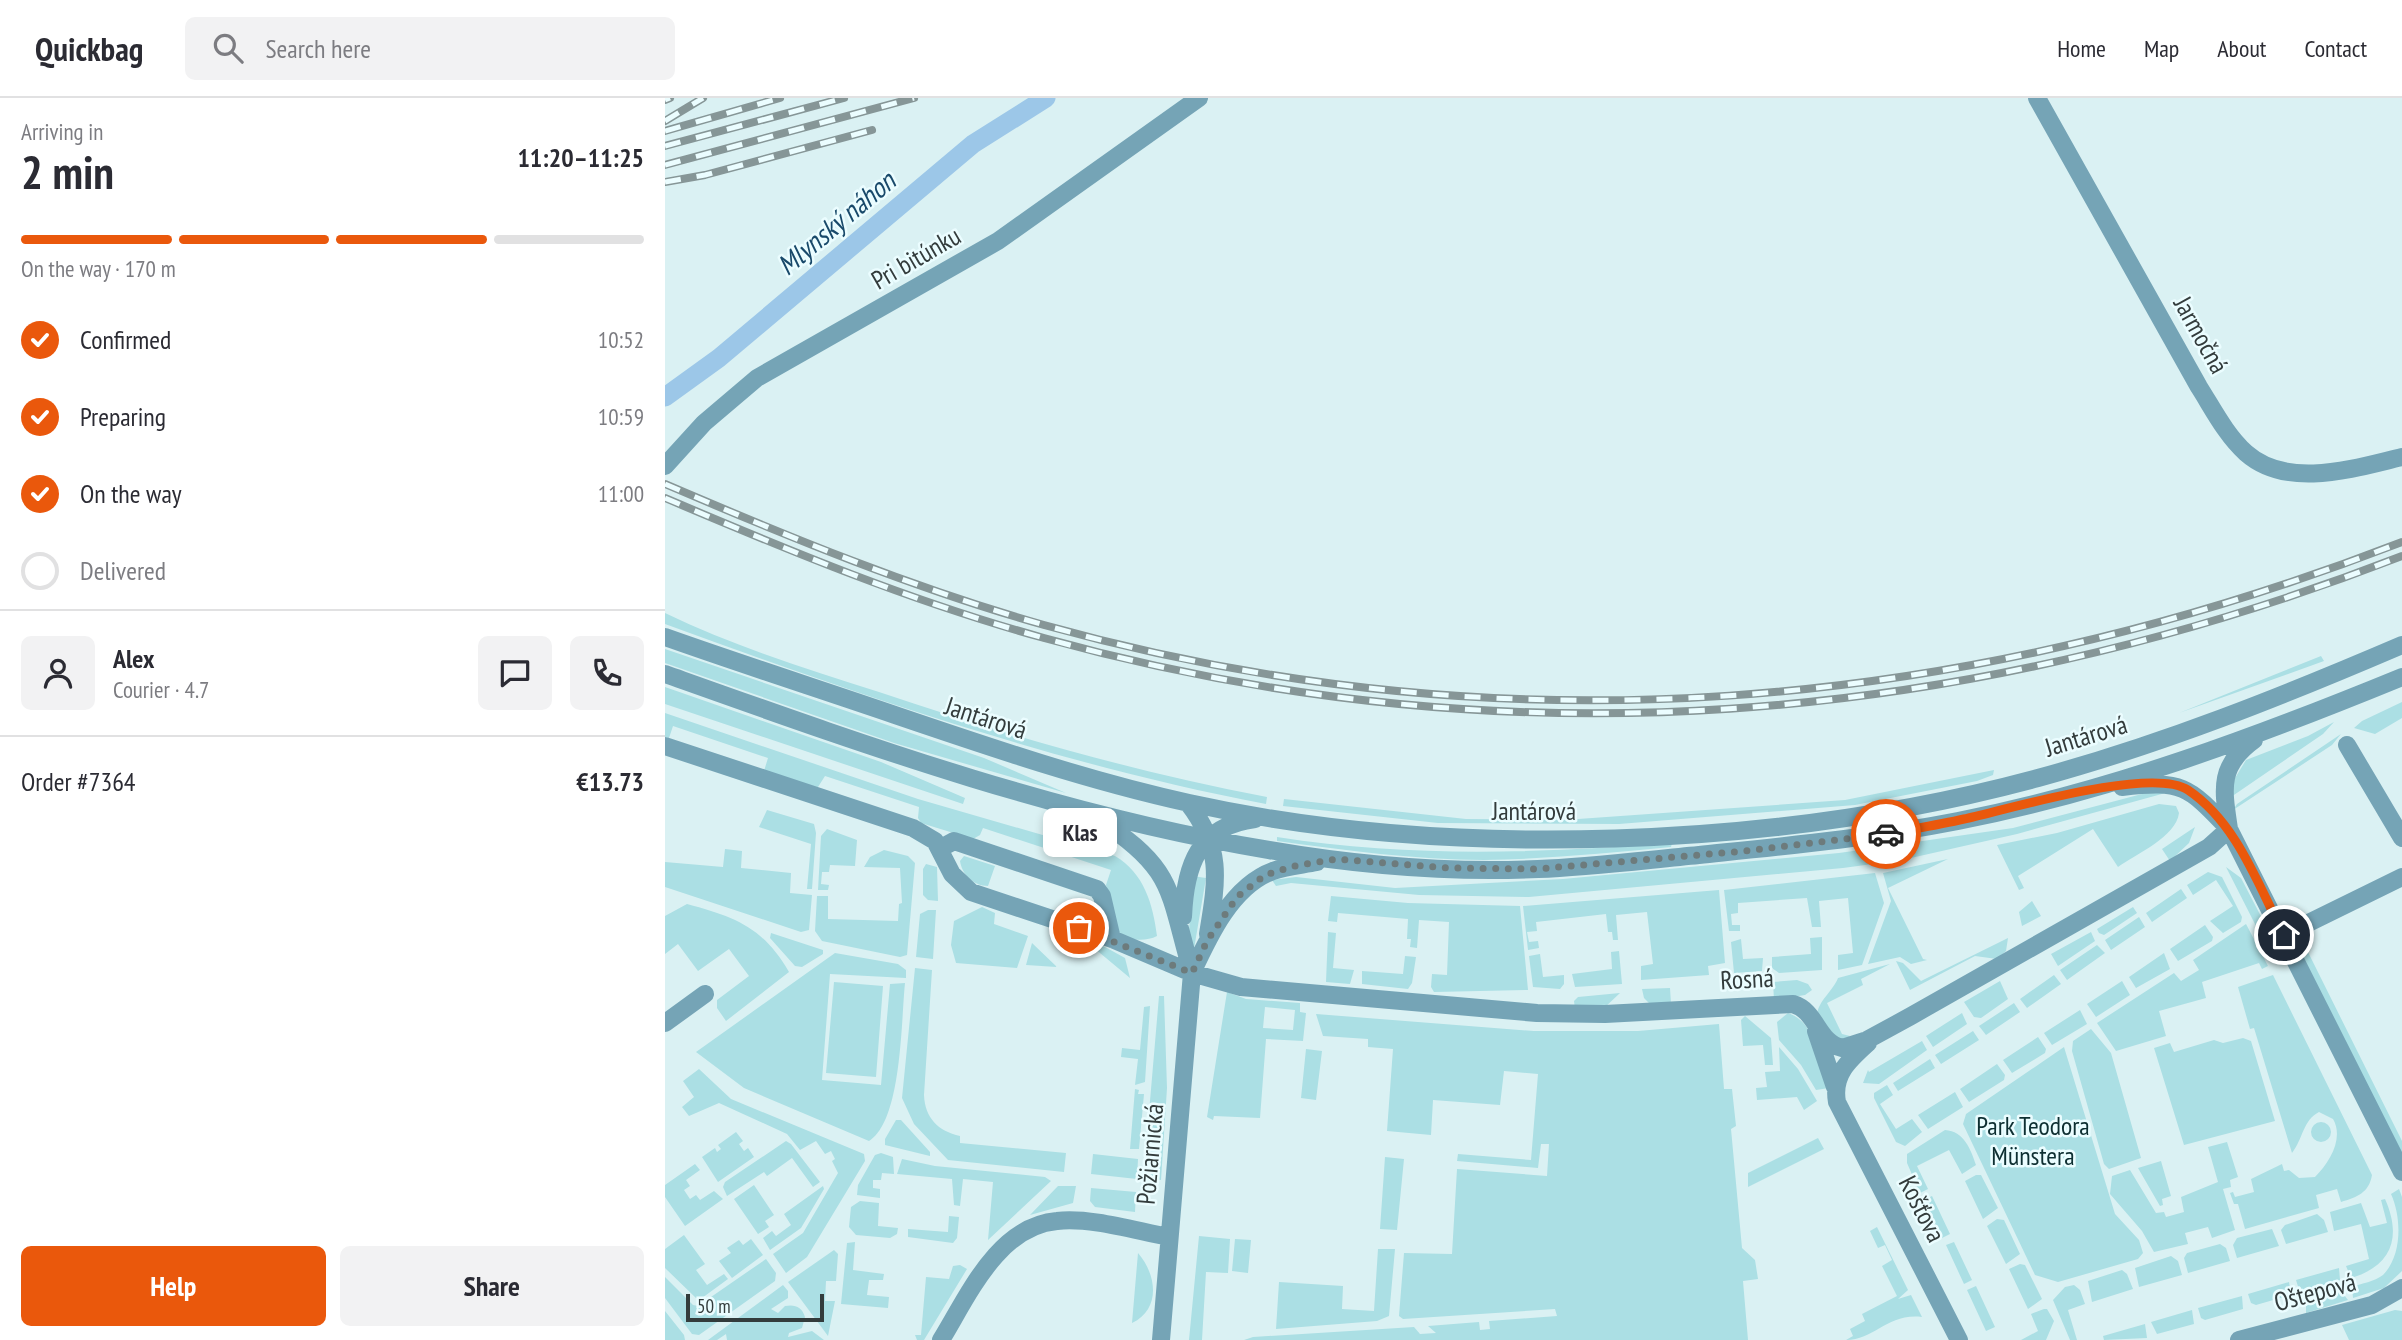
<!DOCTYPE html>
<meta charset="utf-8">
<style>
:root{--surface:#fff;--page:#f2f2f3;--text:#2b2b33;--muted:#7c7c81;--line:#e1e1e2;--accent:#ea580c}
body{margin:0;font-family:"PT Sans Narrow",sans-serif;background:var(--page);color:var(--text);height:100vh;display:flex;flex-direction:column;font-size:26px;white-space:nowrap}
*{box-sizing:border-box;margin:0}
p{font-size:23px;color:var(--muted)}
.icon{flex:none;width:38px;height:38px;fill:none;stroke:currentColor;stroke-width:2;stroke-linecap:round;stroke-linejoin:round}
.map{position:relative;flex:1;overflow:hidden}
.details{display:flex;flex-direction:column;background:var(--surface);width:665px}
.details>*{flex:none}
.scale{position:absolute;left:21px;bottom:18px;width:138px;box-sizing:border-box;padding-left:7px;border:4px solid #333c3c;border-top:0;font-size:19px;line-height:24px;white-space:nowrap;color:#333c3c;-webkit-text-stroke:5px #ebfdff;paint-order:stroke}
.pin{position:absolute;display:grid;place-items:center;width:60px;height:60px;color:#fff;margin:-30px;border:4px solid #fff;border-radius:50%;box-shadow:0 2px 7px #0007}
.courier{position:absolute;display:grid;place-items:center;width:70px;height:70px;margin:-35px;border:5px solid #ea580c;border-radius:50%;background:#fff;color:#222;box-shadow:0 2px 9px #0007}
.bubble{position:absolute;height:49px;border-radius:10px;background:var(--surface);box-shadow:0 4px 10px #0003;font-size:23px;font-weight:800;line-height:49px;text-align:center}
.headline em{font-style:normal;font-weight:800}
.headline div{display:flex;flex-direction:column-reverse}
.headline{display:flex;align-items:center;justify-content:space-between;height:119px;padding:0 21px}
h1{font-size:46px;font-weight:800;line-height:52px}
.bar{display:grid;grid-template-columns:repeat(4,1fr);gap:10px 7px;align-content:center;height:84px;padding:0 21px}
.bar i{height:9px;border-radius:5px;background:var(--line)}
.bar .selected{background:var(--accent)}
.bar p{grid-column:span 4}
.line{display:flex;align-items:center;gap:18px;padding:0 21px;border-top:2px solid var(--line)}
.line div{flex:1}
.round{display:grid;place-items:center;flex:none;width:74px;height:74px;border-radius:10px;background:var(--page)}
ol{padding:0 21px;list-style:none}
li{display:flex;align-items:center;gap:21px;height:77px}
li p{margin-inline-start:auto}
li .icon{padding:7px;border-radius:50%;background:var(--accent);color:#fff;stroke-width:4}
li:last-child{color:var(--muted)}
li i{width:38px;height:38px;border:4px solid var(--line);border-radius:50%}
.cta{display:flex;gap:14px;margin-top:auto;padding:14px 21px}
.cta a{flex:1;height:80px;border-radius:10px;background:var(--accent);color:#fff;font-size:28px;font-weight:800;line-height:80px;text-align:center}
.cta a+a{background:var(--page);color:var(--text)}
header{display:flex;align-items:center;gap:42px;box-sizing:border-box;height:98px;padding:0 35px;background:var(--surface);border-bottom:2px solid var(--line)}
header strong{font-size:33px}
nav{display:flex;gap:38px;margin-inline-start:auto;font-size:24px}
.search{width:490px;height:63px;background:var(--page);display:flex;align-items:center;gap:18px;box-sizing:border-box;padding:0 24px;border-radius:10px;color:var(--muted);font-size:26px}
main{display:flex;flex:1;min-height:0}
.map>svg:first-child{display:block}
.green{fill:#abdfe4;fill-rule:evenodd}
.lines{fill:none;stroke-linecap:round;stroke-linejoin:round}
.canal{stroke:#9cc7e8;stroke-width:19}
.minor{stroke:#75a4b6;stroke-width:18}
.rail-casing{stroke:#869697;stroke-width:8}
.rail{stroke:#ebfdff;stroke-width:5;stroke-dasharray:16;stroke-linecap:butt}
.done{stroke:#6d7b7c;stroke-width:7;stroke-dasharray:0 12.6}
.route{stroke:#ea580c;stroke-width:9}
.labels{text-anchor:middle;stroke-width:5;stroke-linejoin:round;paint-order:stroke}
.street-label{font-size:26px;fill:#333c3c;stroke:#ebfdff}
.park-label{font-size:26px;fill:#0e2f32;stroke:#ebfdff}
.water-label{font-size:28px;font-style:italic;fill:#18496a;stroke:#ebfdff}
</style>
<header>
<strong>Quickbag</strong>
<div class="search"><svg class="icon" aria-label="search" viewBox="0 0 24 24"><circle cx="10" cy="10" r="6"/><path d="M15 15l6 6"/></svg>Search here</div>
<nav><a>Home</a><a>Map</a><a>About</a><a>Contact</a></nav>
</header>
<main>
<section class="details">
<div class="headline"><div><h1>2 min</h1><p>Arriving in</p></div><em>11:20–11:25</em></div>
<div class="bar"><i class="selected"></i><i class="selected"></i><i class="selected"></i><i></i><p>On the way · 170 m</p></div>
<ol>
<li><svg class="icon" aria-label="check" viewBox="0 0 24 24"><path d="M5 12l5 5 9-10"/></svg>Confirmed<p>10:52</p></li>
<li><svg class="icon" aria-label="check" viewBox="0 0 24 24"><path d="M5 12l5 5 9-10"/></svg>Preparing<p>10:59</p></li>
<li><svg class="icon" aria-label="check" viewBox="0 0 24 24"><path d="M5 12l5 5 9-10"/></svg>On the way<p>11:00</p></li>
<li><i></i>Delivered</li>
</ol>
<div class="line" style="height:126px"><a class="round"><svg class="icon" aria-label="person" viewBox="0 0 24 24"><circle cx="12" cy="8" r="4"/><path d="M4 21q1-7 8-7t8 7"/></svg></a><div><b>Alex</b><p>Courier · 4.7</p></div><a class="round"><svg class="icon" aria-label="chat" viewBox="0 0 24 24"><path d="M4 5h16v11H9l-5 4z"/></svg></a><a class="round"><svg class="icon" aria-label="phone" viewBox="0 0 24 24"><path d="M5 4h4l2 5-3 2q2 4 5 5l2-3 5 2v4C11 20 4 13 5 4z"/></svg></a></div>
<div class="line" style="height:91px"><div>Order #7364</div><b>€13.73</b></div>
<div class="cta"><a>Help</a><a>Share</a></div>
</section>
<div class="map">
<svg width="1737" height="1242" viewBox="0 0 1737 1242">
<rect width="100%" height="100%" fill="#daf1f3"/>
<path class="green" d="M0 515C68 548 142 571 214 594 342 637 470 674 602 699L601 706C395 667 197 598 0 526Z
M0 551 319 660 401 695 229 645 0 565Z
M1656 558 1659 563 1514 615Z
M0 589 216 664 300 700 298 706 0 606Z
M1737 604V620L1710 636 1689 630 1697 623Z
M0 615 253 701 450 758C479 775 488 806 492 838 480 844 463 843 454 834L441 787 446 772 318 730 315 737 308 741 256 725 253 720 254 709 160 678 153 689H148L99 673 103 660 8 628 4 640 0 639Z
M1669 624 1658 636 1566 699 1567 685 1581 662 1643 638Z
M1676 636 1667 647 1568 712 1572 706Z
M1329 672 1328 677 1312 683 1190 707 954 726 773 725 618 708 619 701 801 721 899 722 1180 702Z
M1492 692 1504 694 1352 736 1237 762 1178 770 864 799 754 797 626 785 611 788 607 782 631 779 730 790 898 781 1174 755 1348 730Z
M1494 706 1511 708 1514 715C1511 739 1471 756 1453 769L1428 731 1353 778 1359 790 1354 792 1332 747 1392 735Z
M102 712 149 726 151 735 147 791H142L146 746 94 729Z
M1530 729 1524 745 1505 763 1497 751Z
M162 731 192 742 190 768 165 767 164 774H157L156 786 164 787 163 792H153L156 738Z
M612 739C744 760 875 755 1007 745L1006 749C944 755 882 761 819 762 750 762 680 752 612 743Z
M60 751 77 753 76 770 126 775 125 795 147 797 144 832 136 834 0 789V764L58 769Z
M219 752 243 758 250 765 242 857 235 859 157 843 150 833 152 798H163V821L233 823 234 806 237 805 235 770 199 769 205 759Z
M299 758 330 768 323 788C309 788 297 777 295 763Z
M1283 761 1223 790 1258 861 1262 862 1246 866 1235 859 1203 866 1226 803 1218 775Z
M261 766 272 769 273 803 263 802 258 797V771Z
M1561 769 1576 780 1601 828 1592 830Z
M1543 774 1557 779 1577 819 1576 824 1558 835 1545 823 1568 808 1551 782 1528 797 1522 787Z
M1210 775 1219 805 1197 867 1173 872V857L1188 855 1183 800 1154 803 1156 829H1147L1142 800 1073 805V815L1066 816 1067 827H1075V833H1064L1059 792Z
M527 778 541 780 529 851 524 834Z
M1516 791 1522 800 1487 824 1481 815Z
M1054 792 1060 865 1043 868 1044 877 976 882V868L988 866 982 814 951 817 953 842H948L947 834H943L941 816 871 824 872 833 862 834 864 844 873 843 874 850 863 852 858 808Z
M666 798 743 805 855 808 863 892 769 894 766 889 767 876 782 877 784 824 754 822 752 850 745 849 746 841H742L743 821 673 815 672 824 663 823Z
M1367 803 1376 818 1357 828 1354 814Z
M22 806C70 819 98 829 124 874L61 923 52 910V902L84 878 64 851 33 873 13 846 0 856V818Z
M317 809 330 815 329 826 363 838 352 870 291 865 286 847 289 823Z
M1468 809 1472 815 1439 837 1434 835 1432 831Z
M263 812H271L268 861 251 859 255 816Z
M1474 819 1480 829 1446 852 1440 842Z
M1581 826 1603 868 1597 871 1594 865 1537 884 1541 900 1494 913 1501 938 1451 953 1432 925 1509 875 1516 883 1534 872 1528 862Z
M1540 827 1548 839 1547 843 1513 863 1505 851Z
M663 834 671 835 668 870 689 872 685 886 661 884Z
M1426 834 1430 843 1393 868 1386 856Z
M106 835 158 852V856L137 869 130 868 105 840Z
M1157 839V872L1114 875 1107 870V859L1146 856 1145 840Z
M1343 840 1341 853 1332 861 1310 858 1245 892 1231 863 1238 865 1256 883Z
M1076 841 1078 861 1098 860 1097 873 1069 875 1066 844Z
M431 844 460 860 465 880 429 850Z
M1638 844 1737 1043V1058L1635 853Z
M367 845 392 869 361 867Z
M1432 847 1440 855 1402 882 1395 872Z
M954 853 957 886 910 889 907 876 947 871 946 854Z
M170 855 233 866 241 872V880L165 876 157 982 216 987 225 886 240 885C236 923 237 1023 204 1043L79 990 31 954Z
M1499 855 1505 871 1471 890 1464 879Z
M875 856 878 879 899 877V886L895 891 868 889 864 858Z
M740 858 751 859 747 885 743 891 697 886V873L738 876Z
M1225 866 1196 881 1198 887 1162 905 1177 936 1185 938 1180 942H1174L1152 917C1153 903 1168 893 1173 880Z
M250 870 267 872 259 997C260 1020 273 1033 295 1038V1045L401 1055 399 1074 283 1062 249 1026 237 1000Z
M1389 877 1396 886 1362 910 1355 901Z
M1608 877 1707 1077C1704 1095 1692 1099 1676 1104L1672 1091 1651 1097 1654 1110 1580 1131 1573 1106H1569L1565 1095 1568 1094 1570 1099 1589 1094 1586 1081 1617 1066 1619 1073 1624 1072 1634 1080 1650 1079C1665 1064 1679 1040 1668 1021L1654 1014C1638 1022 1638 1041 1627 1055L1589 930 1585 931 1573 889Z
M1132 882 1143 886 1147 892 1140 897 1109 902 1108 884Z
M1335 883 1343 901 1316 920 1309 919 1299 904Z
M1457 883 1465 897 1431 919 1422 906Z
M169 884 218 888 211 979 161 975Z
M1005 890 1006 906 984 905 979 900 977 891Z
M562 894 581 901 635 905V914L641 915 638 943 601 941 595 1020 549 1018 548 1022 542 1019ZM600 909 630 912 628 932 598 930Z
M955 895 938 911H910L909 903 913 899Z
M494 898H499L502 990 496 1082 483 1080 479 1073Z
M1349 905 1355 914 1321 937 1314 928Z
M485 908 480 984 470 987 473 961 456 959 457 950 475 952 479 909Z
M1415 912 1422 926 1387 947 1379 935Z
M1123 915C1151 924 1156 965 1164 990L1151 992 1136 967 1114 942 1112 924Z
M1297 915 1302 926 1268 949 1261 938Z
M651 916 869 933H973L1054 926 1059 991H1067L1071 1028 1066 1031 1077 1150 1090 1162 1093 1181 1078 1183 1083 1242H579L588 1239 749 1229 755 1236 771 1235 763 1228 814 1224 815 1232 825 1231 824 1223 892 1218 890 1211 738 1221 734 1218 739 1155 787 1156 792 1071 882 1078 884 1046H876L873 1070 792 1063 793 1056 866 1062 873 976 839 973 835 1007 768 1002 766 1037 722 1033 728 951 703 949V941L658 938Z
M1080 918 1106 940 1108 967H1100L1098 947 1078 948 1076 922Z
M1426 931 1446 955 1476 1060 1444 1071 1439 1066 1407 953 1408 943Z
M1308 933 1314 942 1276 966 1270 957Z
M1373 939 1381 951 1380 955 1347 975 1338 962Z
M1578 940 1586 943 1610 1023 1519 1047 1489 950 1505 945 1509 954 1549 942 1558 945Z
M1257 943 1262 952 1214 986 1198 985 1203 972 1204 974Z
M1114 949 1133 971 1152 1003 1139 1012 1132 999 1092 1002 1091 990 1102 989 1100 974 1115 973Z
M1399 949 1450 1116 1474 1142 1478 1155 1473 1161 1393 1184 1370 1177 1298 1026 1301 1016Z
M641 951 657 953 651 1002 636 1000Z
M1265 961 1270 970 1233 993 1228 985Z
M1332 966 1340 977 1339 982 1304 1004 1295 991Z
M34 971 66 1001 199 1056 200 1063 142 1159 121 1175 108 1156 138 1135 173 1075 167 1063 170 1061 166 1053 160 1056 151 1043 135 1052 122 1036 54 1005 24 1018 17 1009 29 999 18 983Z
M1222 987 1228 997 1215 1006 1231 1031 1247 1021 1257 1034 1240 1048 1231 1044 1209 1000V995Z
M470 991 474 992 473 996H479L474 1051H465Z
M1290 994 1298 1009 1263 1031 1253 1017Z
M231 1022H236L265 1054V1058L220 1047V1041Z
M1646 1034a10 10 0 1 1 20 0a10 10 0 1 1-20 0Z
M1280 1032C1299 1033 1306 1052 1311 1067L1297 1076 1284 1052 1252 1068 1263 1091 1255 1095 1242 1065V1056Z
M71 1034 78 1043 74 1046 79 1053 83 1050 89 1059 53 1084 37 1059 50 1050 52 1054 56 1051 53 1047Z
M1153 1040 1159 1051 1083 1089V1075Z
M121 1043 126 1046 155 1084 148 1089 127 1060 102 1078 99 1074 62 1098 58 1089 60 1084Z
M1562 1044 1573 1079 1565 1082 1566 1089 1558 1091 1570 1132 1547 1140 1543 1129 1520 1135 1523 1146 1489 1154 1477 1133 1445 1096 1447 1078 1465 1072 1491 1115 1499 1114 1501 1119 1519 1114 1516 1099 1553 1084 1543 1049Z
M216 1055 228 1059 229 1076 217 1075 216 1082H208V1090L215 1091V1100L192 1097 193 1087 210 1057Z
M428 1056 473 1061 472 1081 426 1076Z
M720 1059 739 1061 732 1132 715 1131Z
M237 1061 270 1068 380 1079 386 1083 323 1142 328 1084 298 1081 295 1108 289 1107 287 1081 232 1076Z
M1496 1063 1506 1098 1497 1101 1498 1107 1495 1108 1473 1070Z
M30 1066 35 1072 21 1082 25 1088 19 1092 25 1101 31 1097 35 1102 49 1093 58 1101 20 1128 0 1099V1087Z
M1311 1077H1316L1333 1110 1318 1121 1300 1083Z
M89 1087 109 1117 100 1123 104 1129 93 1136 69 1101Z
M158 1088 159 1091 136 1130 105 1152 98 1140 107 1133 111 1138 126 1127 119 1116Z
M393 1088H411L408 1105 365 1117Z
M426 1090 471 1094 470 1114 430 1109 425 1103Z
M1734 1091 1737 1099V1173L1719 1190 1688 1200 1687 1189C1697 1185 1709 1184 1718 1177 1737 1158 1737 1120 1726 1096Z
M1267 1098 1285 1136 1277 1140 1259 1102Z
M1720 1101C1737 1139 1727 1168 1686 1180L1681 1168 1704 1161 1696 1126 1669 1133 1665 1114 1696 1105 1705 1129 1722 1125 1716 1102Z
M195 1103 214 1105 213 1128 233 1130 232 1136 225 1140 191 1137 184 1129 186 1109Z
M1652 1116 1659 1122 1663 1134 1621 1146 1616 1132 1620 1127Z
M284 1118 294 1119 292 1140 288 1145 243 1139V1131L283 1134Z
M1332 1121 1339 1122 1355 1156 1341 1166 1322 1128Z
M1212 1129 1243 1192 1233 1201 1246 1197 1257 1219C1222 1215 1210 1242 1181 1242L1188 1238 1185 1231 1200 1223 1197 1216 1232 1198 1217 1168 1227 1162 1220 1147 1213 1150 1205 1133Z
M1607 1131 1614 1148 1572 1160 1568 1147 1572 1140Z
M19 1137 40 1166 31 1172 42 1187 59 1176 63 1181 37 1200H31L0 1170V1151Z
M534 1138 565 1141 563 1175 541 1174 537 1242H524Z
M86 1141 98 1157 67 1180 54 1163 66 1155 62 1150 74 1142 78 1147Z
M570 1141 586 1142 583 1175 567 1173Z
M190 1144 188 1172 219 1176 218 1182H204L202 1197 224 1199 223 1210 176 1206 182 1145Z
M1289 1144 1307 1182 1299 1186 1281 1147Z
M1555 1146 1561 1150 1565 1163 1523 1175 1519 1160 1522 1155Z
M713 1151H730L724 1218 712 1223 611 1231 614 1184 678 1188 677 1211 709 1213Z
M169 1152 173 1156 171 1183H161L160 1203H170L163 1238 123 1184Z
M473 1155C492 1177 496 1211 467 1225Z
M1506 1158 1513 1163 1517 1177 1474 1189 1470 1170Z
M101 1161 111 1175 110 1183 34 1237 27 1236 0 1200V1179L28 1207 33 1208Z
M1355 1166 1360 1167 1377 1201 1363 1211 1344 1171Z
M295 1167 302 1171 259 1242H252L250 1237H256L261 1179 284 1181 288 1168Z
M1674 1170 1675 1182 1635 1195 1631 1182Z
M1457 1172 1462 1176 1468 1191 1427 1204 1423 1183Z
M1624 1184 1626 1197 1591 1207 1586 1205 1583 1196Z
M118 1187 123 1193V1200L106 1211 113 1215 120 1208C130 1206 137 1209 140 1219L137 1230 124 1235 123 1239 147 1233 159 1242H62L61 1236 52 1242H43Z
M1409 1187 1415 1192 1420 1206 1403 1212 1412 1242H1405L1388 1202 1400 1189Z
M1311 1188 1330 1229 1321 1233 1302 1192Z
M1675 1192 1683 1202 1641 1215V1202Z
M1577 1198 1578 1211 1540 1222 1536 1220 1533 1210Z
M1379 1211H1382L1389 1223 1381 1242H1356L1373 1233 1366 1216Z
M1527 1212 1529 1226 1492 1236 1486 1224Z
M1730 1212 1737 1213V1242H1684L1677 1227Z
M0 1213 19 1237 20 1242H0Z
M1480 1226 1482 1240 1439 1242 1438 1238Z"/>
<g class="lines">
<path class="canal" d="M0 299 54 260 308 46 381 0"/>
<path class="minor" d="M1372 0 1534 289C1548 311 1561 337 1581 355 1623 392 1690 370 1737 359
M0 368 39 325 92 280 333 143 534 0
M0 539C76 566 154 591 230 617 327 650 424 683 524 705 787 763 1114 750 1373 680 1498 646 1618 598 1737 547
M0 576C197 646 396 718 604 752 691 767 784 775 873 771 926 769 980 762 1034 757 1121 748 1207 740 1293 723 1446 693 1593 638 1737 579
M1682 647 1737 740
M0 648 248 730 270 743 287 776 306 794 447 841 527 875 576 889 872 915 940 916 1128 906C1152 913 1152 944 1177 950L1202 942 1246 918 1544 749 1564 731
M1457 689C1518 682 1523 688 1564 731L1737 1074
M523 705C558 750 552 782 543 836
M430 719C511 772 502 789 527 875
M1564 731C1558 691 1553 668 1589 642
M276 750 289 743 432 791 437 798 447 841
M518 819C520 768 533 728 590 721
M1619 837 1737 779
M0 925 40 896
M1151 933 1170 989
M1203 945C1184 962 1167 977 1172 1004L1294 1242
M276 1242C303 1198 333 1128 392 1123 425 1119 471 1133 504 1139
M496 1242 527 875C544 838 567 788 608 773 622 768 637 767 652 764
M1574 1242 1707 1207 1737 1190"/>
<defs>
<path id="rail" d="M0 2 5 0
M0 23 38 0
M0 33 115 0
M0 48 179 0
M0 67 249 0
M0 84 40 77 207 32
M0 386C124 439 248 490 379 527 838 655 1295 615 1737 444
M0 400C125 453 248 504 379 540 838 667 1296 629 1737 458"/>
</defs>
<use href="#rail" class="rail-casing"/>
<use href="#rail" class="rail"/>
</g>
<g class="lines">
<path class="done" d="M414 830 527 875 542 843 572 799 600 777 630 768 671 761 785 770 871 771 1080 753 1221 736"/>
<path class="route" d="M1221 736C1247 731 1273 727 1299 721 1344 711 1487 668 1523 692 1572 725 1593 787 1619 837"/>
</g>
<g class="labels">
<g class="street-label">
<text transform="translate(251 160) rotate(-30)" y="9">Pri bitúnku</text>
<text transform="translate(1536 237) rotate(61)" y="9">Jarmočná</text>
<text transform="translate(321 620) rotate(18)" y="9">Jantárová</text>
<text transform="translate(1421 638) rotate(-17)" y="9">Jantárová</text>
<text x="869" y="722">Jantárová</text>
<text transform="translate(1082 881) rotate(-3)" y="9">Rosná</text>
<text transform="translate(485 1056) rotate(-85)" y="9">Požiarnická</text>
<text transform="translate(1257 1111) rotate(63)" y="9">Košťova</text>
<text transform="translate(1650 1194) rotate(-15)" y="9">Oštepová</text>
</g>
<g class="park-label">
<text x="1368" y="1037">Park Teodora<tspan x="1368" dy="30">Münstera</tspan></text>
</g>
<g class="water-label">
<text transform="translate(171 125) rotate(-40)" y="10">Mlynský náhon</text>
</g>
</g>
</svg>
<div class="scale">50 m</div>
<div class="pin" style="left:414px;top:830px;background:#ea580c"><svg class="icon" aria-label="bag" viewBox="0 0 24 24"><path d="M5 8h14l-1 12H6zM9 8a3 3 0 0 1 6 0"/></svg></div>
<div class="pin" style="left:1619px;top:837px;background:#1f2937"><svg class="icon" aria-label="home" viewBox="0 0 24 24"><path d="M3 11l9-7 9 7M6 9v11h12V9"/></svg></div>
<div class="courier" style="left:1221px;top:736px"><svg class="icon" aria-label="car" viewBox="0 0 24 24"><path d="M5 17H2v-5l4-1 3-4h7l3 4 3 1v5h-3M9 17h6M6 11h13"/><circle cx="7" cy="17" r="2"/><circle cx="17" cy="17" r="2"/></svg></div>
<div class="bubble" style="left:378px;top:710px;width:74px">Klas</div>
</div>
</main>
